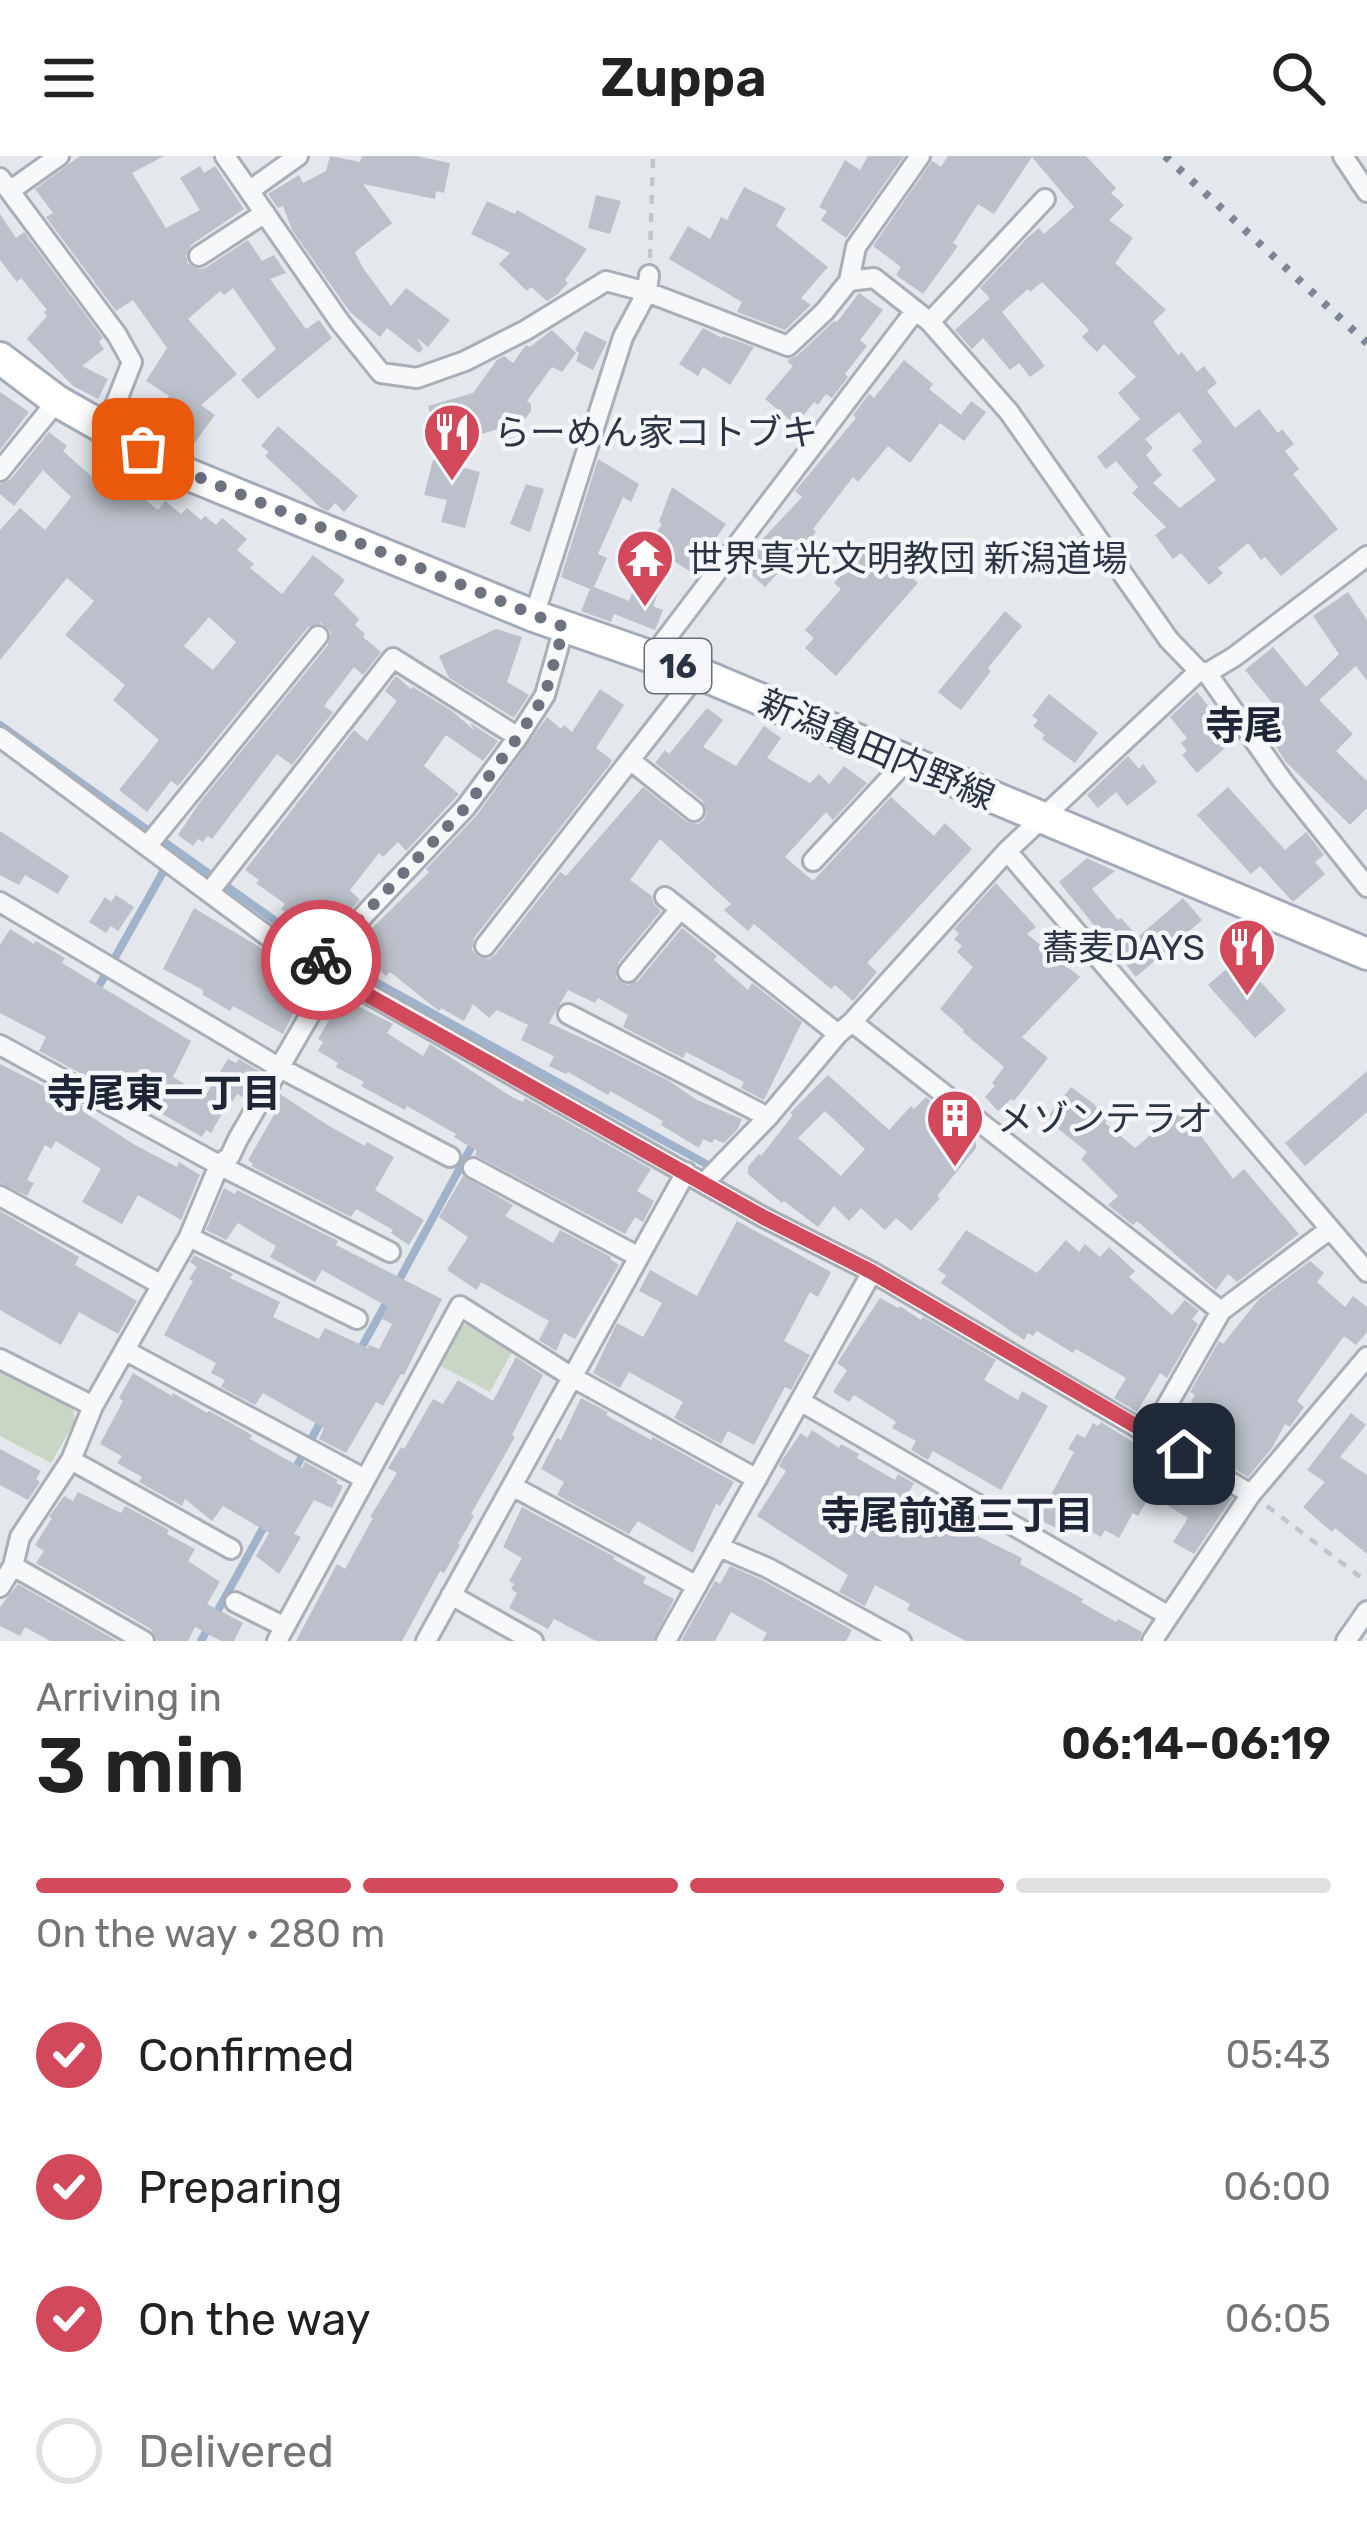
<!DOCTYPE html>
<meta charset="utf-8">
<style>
:root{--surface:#fff;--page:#f6f6f6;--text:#222;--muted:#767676;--line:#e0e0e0;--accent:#d1495b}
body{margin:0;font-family:Rubik,"Noto Sans JP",sans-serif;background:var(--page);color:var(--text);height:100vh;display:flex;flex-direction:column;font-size:45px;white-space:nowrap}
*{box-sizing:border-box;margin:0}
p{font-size:39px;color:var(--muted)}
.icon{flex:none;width:66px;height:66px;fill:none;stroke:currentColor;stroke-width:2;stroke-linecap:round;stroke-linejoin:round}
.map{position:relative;height:1485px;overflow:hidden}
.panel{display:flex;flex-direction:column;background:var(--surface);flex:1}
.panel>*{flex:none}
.pin{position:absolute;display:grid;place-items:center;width:102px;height:102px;color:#fff;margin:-51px;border-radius:24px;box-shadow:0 6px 18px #0006}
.courier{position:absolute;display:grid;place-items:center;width:120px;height:120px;margin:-60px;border:9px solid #d1495b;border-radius:50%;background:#fff;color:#222;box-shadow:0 3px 15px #0007}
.overview em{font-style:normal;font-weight:600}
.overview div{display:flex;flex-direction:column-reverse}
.overview{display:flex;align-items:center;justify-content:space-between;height:204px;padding:0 36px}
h1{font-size:78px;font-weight:600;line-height:90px}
.bar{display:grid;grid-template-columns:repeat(4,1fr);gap:18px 12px;align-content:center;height:144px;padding:0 36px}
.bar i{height:15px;border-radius:9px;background:var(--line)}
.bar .selected{background:var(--accent)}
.bar p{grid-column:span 4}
ol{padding:0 36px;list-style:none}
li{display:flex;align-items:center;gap:36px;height:132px}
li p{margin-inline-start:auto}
li .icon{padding:12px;border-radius:50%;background:var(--accent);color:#fff;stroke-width:4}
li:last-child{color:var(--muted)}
li i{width:66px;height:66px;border:6px solid var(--line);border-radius:50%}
header{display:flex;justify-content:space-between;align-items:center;height:156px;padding:0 36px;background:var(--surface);font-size:54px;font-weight:600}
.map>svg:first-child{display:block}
.green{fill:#c9d6c5}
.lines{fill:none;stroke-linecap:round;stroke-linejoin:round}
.stream{stroke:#9fb4cc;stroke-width:8}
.building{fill:#bbc0ca;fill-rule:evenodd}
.street-casing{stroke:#a9aeb7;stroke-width:24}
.primary-casing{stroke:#a3abb8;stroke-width:36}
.path{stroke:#c2c5cb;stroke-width:4.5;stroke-dasharray:9 9;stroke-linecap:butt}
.street{stroke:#f7f8fa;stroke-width:18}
.primary{stroke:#fff;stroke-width:30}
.rail{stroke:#7d8696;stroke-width:8;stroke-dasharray:6 12;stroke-linecap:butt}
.done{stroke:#6c737f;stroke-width:12;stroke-dasharray:0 21.6}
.route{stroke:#d1495b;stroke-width:15}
.labels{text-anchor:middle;stroke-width:9;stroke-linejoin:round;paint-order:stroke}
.shield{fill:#f4f6f9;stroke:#676e7b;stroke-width:3}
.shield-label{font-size:33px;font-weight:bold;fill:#2b3445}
.poi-label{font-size:36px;fill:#2b3445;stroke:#f4f6f9;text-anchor:start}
.street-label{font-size:36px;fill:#2b3445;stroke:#f4f6f9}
.neighbourhood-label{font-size:39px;font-weight:bold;fill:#1d2536;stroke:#f4f6f9}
</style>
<header><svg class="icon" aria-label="menu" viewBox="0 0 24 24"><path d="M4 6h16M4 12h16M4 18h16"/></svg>Zuppa<svg class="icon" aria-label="search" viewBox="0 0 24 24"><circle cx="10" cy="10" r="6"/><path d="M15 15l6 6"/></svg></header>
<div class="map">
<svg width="1367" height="1485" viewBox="0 0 1367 1485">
<rect width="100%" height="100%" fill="#e4e7ec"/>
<path class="green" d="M472 1167 513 1194 490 1236 439 1209 459 1171Z
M0 1212 73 1251 75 1265 51 1307 0 1280Z"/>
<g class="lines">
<path class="stream" d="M0 569 312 791 708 1009
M95 837 167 709
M398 1126 474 986
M360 1194 388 1144
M294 1315 321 1265
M201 1485 267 1365"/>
</g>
<path class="building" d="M80 0H164L132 17 166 72 200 54 180 22 200 10 204 17 215 10 244 53 191 89 186 100 188 108 199 113 205 112 248 84 262 105 274 99 286 117 270 123 306 173 319 164 332 182 258 243 241 224 276 193 233 132 224 139 220 135 188 163 237 218 201 249 215 259 190 293 151 264 169 240 146 225 167 192 133 144 116 155 46 61 53 57 35 33Z
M330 0 360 6 362 0H416L450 7 444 37 436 35 435 43 363 28 392 67 355 96 363 112 391 150 406 132 450 164 428 191 417 182 423 193 419 197 387 172 380 181 350 156 292 74 283 50 278 52 268 38 299 19 303 27 326 15Z
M868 0H904L846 82 821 64 827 55 819 51 845 4 860 14Z
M948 0H1086L1116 32 1111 37 1124 49 1109 64 1133 82 1115 107 1166 154 1153 166 1178 199 1182 196 1197 216 1204 210 1217 227 1207 235 1235 272 1259 253 1278 277 1282 273 1294 288 1285 295 1299 313 1293 318 1338 373 1281 420 1265 401 1261 404 1248 387 1218 412 1223 417 1209 429 1181 397 1173 403 1155 379 1166 371 1132 337 1138 331 1116 305 1106 313 1097 301 1140 263 1118 237 1136 221 1104 188 1097 196 1082 181 1089 174 1042 126 1030 136 1028 133 1002 156 1045 210 1030 221 1019 207 1010 214 983 182 972 193 955 174 990 142 980 132 1027 82 1039 72 1044 78 1074 51 1032 1 994 58 978 48 953 87 958 90 923 138 896 119 901 111 873 90 932 5 941 11ZM1179 256 1202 286 1192 294 1216 324 1180 352 1153 327 1162 319 1146 299 1153 292 1145 283Z
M744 31 786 52 776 70 828 111 801 142 811 149 785 174 737 156 742 146 669 103 688 70 710 83 721 61 727 64Z
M596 39 621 45 610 78 588 72Z
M487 45 515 58 517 54 587 93 565 124 568 127 558 138 547 145 531 131 527 135 499 108 510 97 471 78Z
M0 58 16 82 24 76 103 182 99 186 104 193 82 210 108 223 98 243 73 230 27 183 47 160 44 156 47 154 21 122 17 126 0 104Z
M859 137 883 154 860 184 867 190 845 218 848 221 832 242 826 238 818 249 814 246 796 269 765 243 793 210 788 206 789 203 797 200 834 165 837 166Z
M703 172 722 182 723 180 754 191 730 229 703 211 698 220 679 208Z
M552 174 576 197 562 216 552 211 527 245 531 248V255L510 283 498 273 439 291 428 250 473 237 497 204 504 200 513 207 526 189 530 191Z
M585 175 607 186 593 214 576 205 579 197 575 194Z
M904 204 933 228 929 233 961 259 971 245 986 256 964 285 940 267 910 307 888 290 858 326 853 321 813 373 816 376 765 431 740 408 757 386 759 387 802 341 795 335 856 262 853 259 869 238 874 242Z
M0 236 29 256 0 294Z
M278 270 358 340 344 356 335 347 328 355 321 352 265 300 269 296 261 290Z
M49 276 67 290 63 295 92 321 102 308 158 354 165 345 181 358 187 352 201 364 205 360 216 369 222 362 247 383 237 394 254 408 250 412 282 438 313 399 345 424 334 438 359 463 355 469 365 478 363 481 381 496 363 519 354 511 324 550 333 556 292 609 277 598 212 683 207 680 203 686 198 683 193 690 178 679 200 646 328 489 331 476 321 467 308 471 178 630 171 625 147 656 119 634 159 584 113 544 125 529 65 479 94 445 67 422 0 504V374L20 352 45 374 71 341 43 314 14 350 0 338V328L10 324ZM209 461 236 486 213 514 184 490Z
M598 303 639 328 631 346 623 341 598 398 607 402 594 431 629 445 652 383 662 368 659 366 672 331 726 368 692 417 671 403 653 450 663 454 655 474 614 458 611 466 581 455 590 433 561 421Z
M433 304 480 316 465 372 441 366 447 344 424 339Z
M526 328 544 333 530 376 510 368Z
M871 385 918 427 836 520 805 492 814 482 805 474 841 433 834 427Z
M1348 436 1367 464V525L1356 510 1319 544 1353 578 1336 595 1367 625V652L1350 669 1286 606 1276 591 1283 585 1266 563 1278 554 1245 514 1273 491 1306 531 1339 498 1313 460Z
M1005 455 1022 470 988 512 991 515 961 554 938 536Z
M496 473 522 481 507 526 529 539 514 562 449 522 439 500Z
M396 520 411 533 413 531 452 555 474 574 470 567 498 585 483 605 446 579 424 610 459 638 406 695 398 686 383 701 379 697 350 734 360 744 325 780 303 762 299 767 281 753 285 748 256 727 259 724 245 714 354 574 367 585 397 545 385 535Z
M600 533 624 549 596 592 612 604 610 608 474 782 472 794 478 801 489 803 495 799 560 716 566 720 643 631 687 666 698 668 704 664 707 656 703 645 655 607 665 594 669 598 707 552 723 564 703 591 736 610 764 570 781 582 767 602 810 627 819 618 829 628 844 610 867 627 833 664 826 656 785 701 813 725 891 641 934 680 945 667 972 693 867 807 877 816 853 845 835 829 831 833 754 768 748 775 724 754 731 748 660 683 630 724 652 740 653 747 661 755 618 807 616 822 627 829 638 825 682 772 717 800 714 804 748 834 752 827 802 866 764 944 741 932 744 926 686 896 683 902 623 871 628 859 598 842 595 847 568 834 549 867 608 894 669 925 697 944 742 963 737 974 724 987 714 983 712 987 703 983 699 992 661 969 663 965 610 935 608 939 568 916 566 918 549 910 554 900 521 884 528 869 497 854 489 862 473 848 464 865 441 852 439 855 390 816 386 820 364 801 359 806 348 796 429 716 426 713 477 659 547 561 561 573 564 569 572 576Z
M1197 536 1235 583 1197 617 1182 599 1187 595 1181 587 1187 582 1170 561Z
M1049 538 1098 577 1075 607 1042 583 1045 579 1033 570 1038 564 1032 560Z
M1128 600 1139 613 1143 608 1157 626 1127 650 1116 636 1098 652 1087 639Z
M1228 631 1285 694 1306 676 1324 699 1315 706 1325 718 1293 746 1260 710 1251 718 1197 659Z
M0 675 69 720 58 738 25 719 19 729 0 719Z
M1087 702 1115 715 1092 733 1118 764 1121 762 1138 781 1183 742 1202 764 1136 821 1059 726Z
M996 727 1036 771 1027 778 1080 821 1022 881 1048 902 1014 945 1011 943 998 955 985 941 995 930 992 927 1004 911 963 876 964 874 940 853 973 811 957 796 962 790 954 783 959 778 954 773Z
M116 739 134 751 118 775 111 770 106 777 89 766 105 741 111 746Z
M194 752 311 822 283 878 233 850 230 855 203 839V834L163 813Z
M10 773 34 788 36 785 65 802 62 807 191 885 173 921 205 940 228 903 236 907 239 903 259 915 246 943 237 938 233 945 230 943 211 977 206 974 202 981 143 947 147 939 111 919 104 930 39 895 46 881 0 857V789Z
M1239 802 1286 854 1255 882 1208 829Z
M342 842 393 868 387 877 423 900 430 888 512 941 523 946 525 942 651 1013 637 1035 654 1045 643 1066 635 1061 625 1078 475 999 477 995 454 981 456 978 407 950 405 954 361 930 364 926 336 911 338 907 318 895 323 886 318 883Z
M0 908 89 953 87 958 135 989 177 1011 179 1006 200 1019 181 1064 138 1039 122 1068 82 1046 101 1013 56 985 51 993 45 989 27 1024 34 1027 27 1040 0 1027Z
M1367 915V956L1305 1010 1285 987Z
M828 919 889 974 911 950 914 953 926 941 976 984V992L937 1040 940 1042 911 1075 896 1062 885 1074 861 1052 849 1065 834 1050 818 1071 784 1045 782 1047 748 1018V1011L759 998 761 1000 793 959 790 957ZM825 955 865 993 841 1020 798 982Z
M1071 931 1094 948 1108 964 1105 967 1135 992 1181 953 1233 1023 1244 1013 1299 1078 1237 1126 1228 1118 1216 1134 1137 1065 1133 1069 1108 1049 1118 1040 1081 1003 1087 996 1046 963Z
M280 938 329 970 365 990 367 986 394 1001 375 1034 424 1064 409 1089 391 1077 393 1074 356 1053 351 1061 251 1010 253 1008 248 1004 274 959 269 956Z
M463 1020 513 1049 505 1060 553 1087 560 1074 611 1101 610 1103 619 1109 575 1183 564 1177 556 1195 539 1184 549 1165 481 1126 477 1134 447 1114 468 1081 439 1061Z
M224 1032 235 1038 237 1034 338 1085 336 1089 442 1143 404 1219 401 1218 383 1250 376 1246 346 1297 319 1283 324 1272 263 1237 255 1249 221 1231 225 1224 211 1217 216 1207 164 1179 193 1125 189 1123 197 1111 190 1106 194 1099 233 1118 230 1122 280 1146 273 1161 319 1183 325 1172 368 1192 369 1189 379 1193 392 1168 382 1163 388 1151 322 1114 315 1126 270 1101 276 1090 238 1067 226 1084 206 1074Z
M0 1055 79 1101 75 1109 137 1145 118 1178 79 1156 61 1189 0 1154Z
M737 1065 831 1116 818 1141 810 1136 784 1185 810 1199 791 1234 785 1231 754 1289 728 1275 721 1288 674 1262 683 1246 629 1216 620 1232 593 1217 617 1167 643 1181 662 1147 639 1135 650 1114 697 1140Z
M966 1074 1037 1117 1066 1084 1079 1096 1085 1088 1100 1101 1109 1091 1135 1115 1129 1121 1172 1159 1185 1144 1199 1155 1192 1163 1198 1168 1167 1222 1160 1217 1137 1256 1114 1242 1126 1222 1076 1193 1073 1197 1037 1175 1033 1180 1028 1177 1024 1184 941 1127 946 1119 938 1114Z
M1310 1105 1324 1117 1317 1126 1345 1151 1353 1140 1367 1151V1176L1356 1189 1344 1180 1297 1245 1304 1251 1290 1271 1285 1268 1272 1292 1248 1321 1179 1279 1185 1267 1181 1265 1195 1239 1190 1236 1219 1185 1223 1188 1259 1143Z
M880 1142 898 1152 900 1150 921 1164 923 1161 996 1204 984 1224 1018 1244 1022 1235 1048 1250 1001 1334 933 1295 928 1304 911 1294 916 1285 892 1272 896 1266 892 1263 854 1239 849 1246 833 1236 847 1214 837 1207Z
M516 1201 543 1219 512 1279 515 1281 471 1358 474 1360 458 1388 460 1389 444 1417 440 1415 402 1485H296L337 1408 345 1413 373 1362 370 1361 397 1317 388 1312 401 1291 404 1293 433 1243 443 1248 458 1224 493 1245Z
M133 1217 172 1240 173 1237 207 1257 209 1255 240 1272 252 1279 250 1283 302 1312 305 1306 338 1324 336 1327 343 1330 332 1352 314 1344 294 1378 301 1381 279 1418 256 1400 269 1377 223 1350 212 1365 185 1343 182 1350 139 1326 142 1321 117 1307 122 1300 100 1288 123 1245 119 1242Z
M581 1242 608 1256 606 1259 651 1284 653 1281 734 1326 720 1350 716 1348 693 1397 638 1365 629 1378 557 1339 564 1326 541 1313 557 1282 561 1284Z
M1351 1257 1366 1269 1340 1301 1367 1319V1398L1335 1372 1332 1376 1303 1351 1325 1326 1307 1314Z
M1101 1266 1141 1291 1135 1301 1170 1320 1171 1318 1178 1322 1183 1314 1232 1342 1194 1398 1173 1386 1188 1362 1150 1339 1138 1360 1133 1357 1119 1382 1105 1374 1101 1381 1070 1364 1066 1371 1059 1367 1056 1372 1038 1363 1074 1296 1068 1293 1077 1278 1085 1282 1093 1267 1098 1270Z
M812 1274 839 1292 841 1288 859 1298 857 1302 895 1324 898 1318 914 1327 903 1347 941 1367 943 1365 960 1374 961 1372 1022 1402 1020 1408 1083 1443 1081 1446 1116 1466 1118 1463 1142 1476 1139 1485H966L907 1454 910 1448 875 1429 865 1450 839 1436 848 1419 757 1360 786 1315 779 1310 782 1304 801 1277 807 1282Z
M0 1293 41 1315 36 1323 40 1326 28 1344 0 1329Z
M78 1336 121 1357 125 1350 169 1374 167 1378 195 1393 188 1405 220 1426 207 1448 243 1467 234 1485H221L195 1471 188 1485H157L151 1473 36 1407 44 1395 35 1389 52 1362 49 1361 64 1340 73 1345Z
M522 1351 615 1401 613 1403 646 1421 643 1427 674 1443 653 1485H596L554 1463 548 1473 509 1452 517 1437 511 1433 514 1428 509 1425 522 1402 503 1391Z
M730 1410 762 1424 852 1474 846 1485H762L767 1477 731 1456 715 1485H681L715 1425 720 1428Z
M18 1428 117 1485H50L25 1471 20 1480 0 1470V1451Z"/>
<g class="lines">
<defs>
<path id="street" d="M225 0 340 166 381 217 417 222 465 205 526 174 606 125 647 136 788 190 825 155 849 125 874 122 930 166 1009 256 1169 484 1199 515 1207 517 1282 624 1367 731
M1343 0 1367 36
M0 22 117 179 132 206 106 272
M11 34 59 0
M249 35 298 0
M199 100 265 57
M849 125 856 91 920 0
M930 166 1045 43
M0 315 57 245
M534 460 623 181 647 136 649 119
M652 501 915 155
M1207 517 1234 501 1367 400
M0 581 273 784 763 1061 872 1116 1251 1338
M630 604 694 655
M148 689 318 480
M1007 695 1367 1116
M813 705 906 605
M210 735 393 502 518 581
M665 741 838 878
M0 746 280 912 450 1001
M485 790 698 517
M316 810 466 651 518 581 545 539 564 471
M628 816 680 753
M568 858 768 961
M852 866 1221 1155
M0 889 219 1009 390 1096
M473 1012 639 1101
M704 1027 768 961 838 878 852 866 1007 695 1199 515
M0 1040 160 1128
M189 1081 357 1163
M126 1195 365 1323
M0 1203 93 1250
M800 1245 1169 1460
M1150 1279 1221 1155 1330 1073
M71 1304 231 1393
M512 1330 697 1430
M719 1391 768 1412 901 1485
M13 1410 144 1485
M0 1431 13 1410 20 1381 71 1304 93 1250 189 1081 219 1009 230 1000 238 983 333 819
M451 1439 533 1485
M235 1446 285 1471
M277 1485 460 1150 572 1221 757 1323
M426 1485 686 1016
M666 1485 872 1116
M1152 1485 1251 1338 1367 1201
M1346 1485 1367 1455"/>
<path id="primary" d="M0 202 57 245 180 315 534 460 698 517 1367 798"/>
</defs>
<use href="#street" class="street-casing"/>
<use href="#primary" class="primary-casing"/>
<path class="path" d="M650 102 653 0
M1267 1350 1367 1426"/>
<use href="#street" class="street"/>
<use href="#primary" class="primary"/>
<path class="rail" d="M1165 0 1367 187"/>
</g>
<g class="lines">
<path class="done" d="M143 293 181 314 564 471 545 539 518 581 466 651 321 804"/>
<path class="route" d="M321 804 316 810 763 1061 872 1116 1184 1298"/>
</g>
<defs>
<symbol id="restaurant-pin" viewBox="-11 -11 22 30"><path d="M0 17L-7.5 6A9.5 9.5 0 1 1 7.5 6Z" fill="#d1495b" stroke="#f4f6f9"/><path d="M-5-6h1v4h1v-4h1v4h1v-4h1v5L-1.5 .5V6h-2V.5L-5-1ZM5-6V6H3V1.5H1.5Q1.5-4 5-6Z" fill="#fff"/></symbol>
<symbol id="temple-pin" viewBox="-11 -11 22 30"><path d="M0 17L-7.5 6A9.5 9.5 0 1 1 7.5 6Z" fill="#d1495b" stroke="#f4f6f9"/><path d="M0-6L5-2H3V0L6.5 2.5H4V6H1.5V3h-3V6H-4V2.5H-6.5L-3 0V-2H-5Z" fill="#fff"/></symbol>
<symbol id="building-pin" viewBox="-11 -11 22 30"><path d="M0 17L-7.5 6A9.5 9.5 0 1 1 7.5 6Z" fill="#d1495b" stroke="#f4f6f9"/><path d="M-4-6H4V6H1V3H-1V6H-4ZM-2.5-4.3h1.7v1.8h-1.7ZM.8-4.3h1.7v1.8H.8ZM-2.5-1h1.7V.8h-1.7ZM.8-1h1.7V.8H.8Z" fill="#fff"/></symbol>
</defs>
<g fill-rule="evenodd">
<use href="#restaurant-pin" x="419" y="243" width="66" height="90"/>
<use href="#temple-pin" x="612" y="369" width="66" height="90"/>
<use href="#restaurant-pin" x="1214" y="758" width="66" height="90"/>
<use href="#building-pin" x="922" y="929" width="66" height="90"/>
</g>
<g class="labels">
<rect class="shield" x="645" y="483" width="66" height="54" rx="9"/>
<g class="shield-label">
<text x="678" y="522">16</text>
</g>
<g class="poi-label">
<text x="494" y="289">らーめん家コトブキ</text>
<text x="687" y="415">世界真光文明教団 新潟道場</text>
<text x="1205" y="804" text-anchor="end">蕎麦DAYS</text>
<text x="997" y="975">メゾンテラオ</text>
</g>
<g class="street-label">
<text transform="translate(877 593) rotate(23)" y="13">新潟亀田内野線</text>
</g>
<g class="neighbourhood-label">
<text x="1244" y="583">寺尾</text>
<text x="164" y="951">寺尾東一丁目</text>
<text x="957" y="1373">寺尾前通三丁目</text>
</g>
</g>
</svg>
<div class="pin" style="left:143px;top:293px;background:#ea580c"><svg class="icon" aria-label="bag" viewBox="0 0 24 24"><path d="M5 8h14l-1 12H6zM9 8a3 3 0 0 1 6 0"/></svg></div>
<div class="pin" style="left:1184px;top:1298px;background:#1f2937"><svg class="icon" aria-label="home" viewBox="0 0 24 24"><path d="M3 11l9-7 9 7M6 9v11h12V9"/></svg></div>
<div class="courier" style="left:321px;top:804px"><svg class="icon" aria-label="bike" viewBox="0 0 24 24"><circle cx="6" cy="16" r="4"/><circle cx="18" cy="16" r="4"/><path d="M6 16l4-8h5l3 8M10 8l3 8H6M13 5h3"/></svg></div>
</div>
<section class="panel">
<div class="overview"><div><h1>3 min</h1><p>Arriving in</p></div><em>06:14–06:19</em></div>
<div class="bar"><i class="selected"></i><i class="selected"></i><i class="selected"></i><i></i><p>On the way · 280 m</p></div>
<ol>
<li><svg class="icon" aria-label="check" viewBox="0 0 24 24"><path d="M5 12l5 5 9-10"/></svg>Confirmed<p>05:43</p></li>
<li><svg class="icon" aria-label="check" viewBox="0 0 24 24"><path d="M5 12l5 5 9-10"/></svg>Preparing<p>06:00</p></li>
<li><svg class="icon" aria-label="check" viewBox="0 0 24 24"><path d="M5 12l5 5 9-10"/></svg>On the way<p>06:05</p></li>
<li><i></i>Delivered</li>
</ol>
</section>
